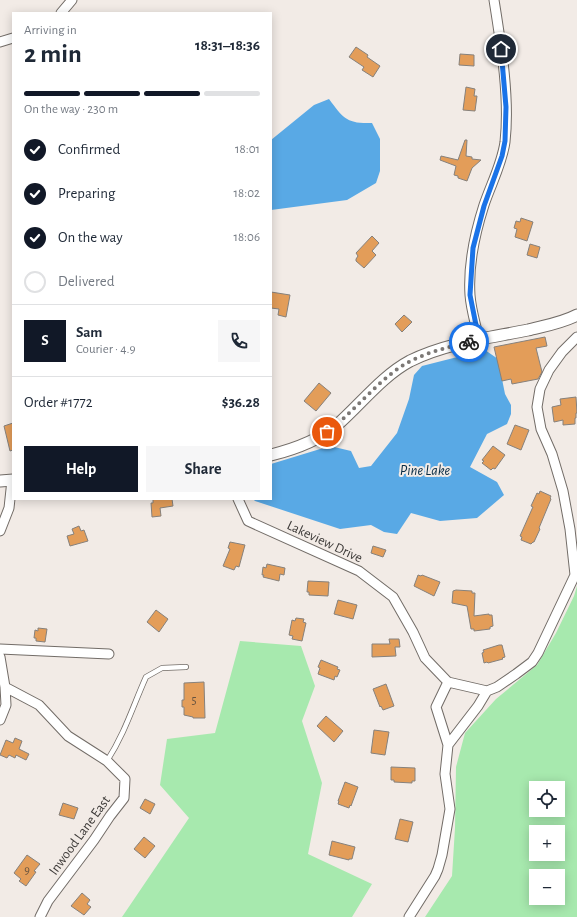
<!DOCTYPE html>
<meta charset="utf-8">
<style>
:root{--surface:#fff;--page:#f6f6f7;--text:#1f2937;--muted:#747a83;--line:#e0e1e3;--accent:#111827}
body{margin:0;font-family:"Alegreya Sans",sans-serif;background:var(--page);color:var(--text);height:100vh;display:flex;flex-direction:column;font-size:15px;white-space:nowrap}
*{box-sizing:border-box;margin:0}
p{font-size:13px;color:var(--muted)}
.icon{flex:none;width:22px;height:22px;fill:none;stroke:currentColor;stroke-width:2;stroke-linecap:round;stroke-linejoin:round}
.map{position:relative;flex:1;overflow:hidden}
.details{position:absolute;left:12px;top:12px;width:260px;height:488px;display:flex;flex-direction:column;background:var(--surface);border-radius:0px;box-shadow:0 2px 10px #0003}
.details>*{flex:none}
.tools{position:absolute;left:529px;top:781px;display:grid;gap:8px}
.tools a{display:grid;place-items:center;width:36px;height:36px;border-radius:0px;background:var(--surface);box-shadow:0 2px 10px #0003;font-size:20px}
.pin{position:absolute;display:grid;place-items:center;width:34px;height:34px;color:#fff;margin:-17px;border:2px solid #fff;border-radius:50%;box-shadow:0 1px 4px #0007}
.courier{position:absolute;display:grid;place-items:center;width:40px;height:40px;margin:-20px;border:3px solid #1a73e8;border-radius:50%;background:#fff;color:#222;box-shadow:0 1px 5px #0007}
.overview em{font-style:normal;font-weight:600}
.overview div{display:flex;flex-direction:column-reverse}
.overview{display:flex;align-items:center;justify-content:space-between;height:68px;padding:0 12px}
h1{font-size:26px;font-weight:600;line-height:30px}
.bar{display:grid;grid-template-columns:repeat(4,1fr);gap:6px 4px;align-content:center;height:48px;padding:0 12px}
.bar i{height:5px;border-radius:3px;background:var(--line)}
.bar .selected{background:var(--accent)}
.bar p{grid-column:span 4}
.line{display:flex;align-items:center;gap:10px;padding:0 12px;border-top:1px solid var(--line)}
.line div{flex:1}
.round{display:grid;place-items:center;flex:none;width:42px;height:42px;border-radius:0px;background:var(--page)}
ol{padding:0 12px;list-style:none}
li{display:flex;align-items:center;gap:12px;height:44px}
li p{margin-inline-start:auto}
li .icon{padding:4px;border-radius:50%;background:var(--accent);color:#fff;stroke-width:4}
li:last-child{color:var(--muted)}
li i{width:22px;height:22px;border:2px solid var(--line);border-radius:50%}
.cta{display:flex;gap:8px;margin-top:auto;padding:8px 12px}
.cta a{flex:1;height:46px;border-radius:0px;background:var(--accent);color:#fff;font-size:16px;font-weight:600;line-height:46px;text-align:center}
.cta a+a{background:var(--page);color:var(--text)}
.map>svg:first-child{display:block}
.green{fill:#a7e9ae;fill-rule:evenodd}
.water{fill:#59a9e5}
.building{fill:#e39d59;stroke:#86817c}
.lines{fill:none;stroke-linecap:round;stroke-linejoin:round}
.service-casing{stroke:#726c67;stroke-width:6}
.minor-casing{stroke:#726c67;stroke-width:11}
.tertiary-casing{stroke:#726c67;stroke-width:13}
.service{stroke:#fff;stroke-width:4.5}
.minor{stroke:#fff;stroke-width:9}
.tertiary{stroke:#fff;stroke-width:11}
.done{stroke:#7c7875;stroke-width:4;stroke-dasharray:0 7.2}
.route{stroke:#1a73e8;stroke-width:5}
.labels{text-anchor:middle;stroke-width:4;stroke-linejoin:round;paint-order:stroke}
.number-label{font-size:12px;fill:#665340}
.street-label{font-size:14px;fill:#3d3a38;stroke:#f2ebe6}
.water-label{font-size:15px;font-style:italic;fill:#0a2d45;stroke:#f2ebe6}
</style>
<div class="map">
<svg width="577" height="917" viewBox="0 0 577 917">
<rect width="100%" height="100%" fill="#f2ebe6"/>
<path class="green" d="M577 586V917H425L452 876 455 828 456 767 465 733 496 699 537 665 556 633 574 596ZM536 788H558V810H536ZM536 832H558V854H536ZM536 876H558V898H536Z
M240 641 301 646 315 686 302 721 322 783 308 854 372 884 352 917H122L189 818 160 785 167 739 215 733Z"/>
<path class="water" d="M329 99C343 118 347 124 372 123L380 139V171L376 183 347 200 271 210V140L314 105Z
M485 350 498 359 505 394 511 405V414L507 424 487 434 470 467 497 482 504 495 477 518 440 521 411 513 397 534 384 532 371 525 340 529 255 501 253 499H271V464L330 446 351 451 359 468 371 466 397 433 409 399 414 375 422 366Z"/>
<path class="building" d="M356 47 368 55 367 57 380 66 373 77 362 70 364 67 349 57Z
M460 54 474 55V66L459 65Z
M466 87 475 89 474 96H477L475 111 463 110Z
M465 140H467L466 156 472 157V159L481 160 472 168 467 181 458 178V176L454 175 456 166 440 160 441 156 458 160Z
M521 218 533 222 527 241 515 237 517 229 514 228 516 221 520 222Z
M372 236 379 243 372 251 376 255 364 268 356 261V259L358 256 356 253Z
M530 244 540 247 537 258 527 255Z
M271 292 290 295 286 317 278 315 279 309 271 308Z
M404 315 412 322 402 332 395 324Z
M545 337 547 346 536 348 542 372 538 379 512 384 511 379 502 381 494 347Z
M319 383 331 393 316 411 304 401Z
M576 397 577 413H576V418H575V424L563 425V420L554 422 552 407 561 405 560 399Z
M13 423V450L10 451 4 426Z
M515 425 529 430 521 450 507 444Z
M493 446 505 455 495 469 493 468 491 470 482 463 484 461 482 460Z
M540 491 551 496 550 498 551 499 539 528 540 529 534 542H533L531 544 521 540 522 537 520 536 532 509 533 507 531 506 537 493 539 494Z
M153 499H172L173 506 160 508 161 516 152 517 151 503H153Z
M79 526 81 531 84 530 88 541 70 546 67 536 74 534 72 529Z
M230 542 245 545 239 567 236 566 234 570 223 566 230 549 228 548Z
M373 546 386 550 383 557 371 553Z
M267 564 285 568 284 575 280 574 279 581 263 577 264 575H262L263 567 266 568Z
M418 575 421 576 422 575 440 582 434 596 414 586Z
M308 581 329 582 328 596 309 595V592H307Z
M456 590 472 591V593H475L474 616 489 614V615H492L493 626 490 627V629L474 631V629H471L467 606 452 603 453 591Z
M338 600 357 605 353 619 334 614Z
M156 610 168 619 159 632 147 622Z
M296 618 304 619 303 622 306 623 302 641 292 639 293 636 289 635 292 620 295 621Z
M38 628 47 629 45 642 36 641V638H34L35 630 38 631Z
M389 639H399L400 647H395L396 656 372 657V644H390Z
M499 645H502L505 657 502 658 503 659 488 663 487 662 484 663 482 653 484 652 483 650Z
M321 660 338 667 337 669 340 670 337 677 335 676 334 680 318 674 320 668 318 667Z
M204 682 205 718H193V717L184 715V707H182V700H184V683Z
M386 684 394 706 383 710 381 706 380 707 373 689Z
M326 716 343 731 334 742 317 726Z
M374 730 389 732 385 755 371 753Z
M15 738 22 741 19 749 29 754 26 760 16 755 15 758 9 755 7 758 0 755 6 740 13 743Z
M391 767 415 768V781H412V783L394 782V780H391Z
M345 782 358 787 351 806 350 805 349 808 338 804 339 801H338Z
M145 799 155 804 150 814 140 808Z
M63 803 78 808 74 819 59 815Z
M400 819 413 822 408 842 395 839Z
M144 837 155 846 145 858 134 849Z
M332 841 355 847 352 859H349V860L329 855Z
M27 855 40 864 34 871 36 872 26 886 19 881 21 879 14 873Z
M82 893 90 900 87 904 91 907 84 915 71 906Z"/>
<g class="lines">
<defs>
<path id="service" d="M107 761C125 733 133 706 146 677L162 668 186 667"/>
<path id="minor" d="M61 13 72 0
M0 42 13 38
M479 340C476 325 471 310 470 295 468 265 475 233 484 205 491 184 502 164 505 142 510 98 501 44 494 0
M238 499 248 521 359 571 393 597 413 632 425 658 448 682 436 707 448 745 445 774 450 809 442 855 438 869 435 876 409 917
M0 531 9 508 12 480
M0 649 109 654
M0 657 5 687 39 705 68 736 107 761 125 779 124 798 110 816 94 840 48 901 40 917
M448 682 487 691
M0 720 6 705 5 687
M448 745 478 706 487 691 497 687 516 674 532 662 538 653 575 575 570 529 563 491 552 454 541 429 537 407 540 389 549 370 562 352 577 337"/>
<path id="tertiary" d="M271 455C295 449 318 441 337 425 361 404 382 376 410 361 446 343 489 338 528 330 544 326 562 323 577 315
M0 481 13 480"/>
</defs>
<use href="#service" class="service-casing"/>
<use href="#minor" class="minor-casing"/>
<use href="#tertiary" class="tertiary-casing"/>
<use href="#service" class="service"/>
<use href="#minor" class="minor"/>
<use href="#tertiary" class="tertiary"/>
</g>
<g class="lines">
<path class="done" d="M327 432C353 413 373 386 399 368 419 354 445 348 469 342"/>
<path class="route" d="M469 342 479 340 470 295 473 248 484 206 502 156 505 141 506 107 501 49"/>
</g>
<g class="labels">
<g class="number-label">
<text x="194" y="704">5</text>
<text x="27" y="874">9</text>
</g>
<g class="street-label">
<text transform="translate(325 541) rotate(25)" y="5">Lakeview Drive</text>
<text transform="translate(79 835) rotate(-54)" y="5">Inwood Lane East</text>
</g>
<g class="water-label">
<text x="425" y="475">Pine Lake</text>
</g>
</g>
</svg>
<div class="tools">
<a><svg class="icon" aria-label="locate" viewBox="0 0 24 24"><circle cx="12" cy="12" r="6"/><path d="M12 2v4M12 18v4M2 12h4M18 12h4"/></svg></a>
<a>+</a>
<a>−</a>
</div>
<div class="pin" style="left:327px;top:432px;background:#ea580c"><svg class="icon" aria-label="bag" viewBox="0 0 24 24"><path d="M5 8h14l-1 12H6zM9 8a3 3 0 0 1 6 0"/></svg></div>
<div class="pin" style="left:501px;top:49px;background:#1f2937"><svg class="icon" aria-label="home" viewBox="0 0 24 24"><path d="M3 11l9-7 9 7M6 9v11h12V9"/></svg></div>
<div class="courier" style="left:469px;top:342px"><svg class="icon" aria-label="bike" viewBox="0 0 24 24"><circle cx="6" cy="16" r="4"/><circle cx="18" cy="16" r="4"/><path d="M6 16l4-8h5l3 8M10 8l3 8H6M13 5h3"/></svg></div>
<section class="details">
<div class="overview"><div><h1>2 min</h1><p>Arriving in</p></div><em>18:31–18:36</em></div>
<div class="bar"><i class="selected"></i><i class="selected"></i><i class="selected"></i><i></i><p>On the way · 230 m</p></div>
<ol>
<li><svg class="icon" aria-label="check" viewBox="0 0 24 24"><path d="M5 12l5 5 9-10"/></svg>Confirmed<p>18:01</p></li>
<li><svg class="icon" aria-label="check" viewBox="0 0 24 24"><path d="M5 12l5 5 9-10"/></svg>Preparing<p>18:02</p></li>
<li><svg class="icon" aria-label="check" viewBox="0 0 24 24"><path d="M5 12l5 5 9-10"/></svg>On the way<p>18:06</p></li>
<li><i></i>Delivered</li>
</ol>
<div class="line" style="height:72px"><b class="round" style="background:var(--accent);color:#fff">S</b><div><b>Sam</b><p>Courier · 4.9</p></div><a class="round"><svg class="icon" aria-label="phone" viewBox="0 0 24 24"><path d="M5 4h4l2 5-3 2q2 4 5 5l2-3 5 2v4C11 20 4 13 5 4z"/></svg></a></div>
<div class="line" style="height:52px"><div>Order #1772</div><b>$36.28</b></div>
<div class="cta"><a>Help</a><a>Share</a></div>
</section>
</div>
